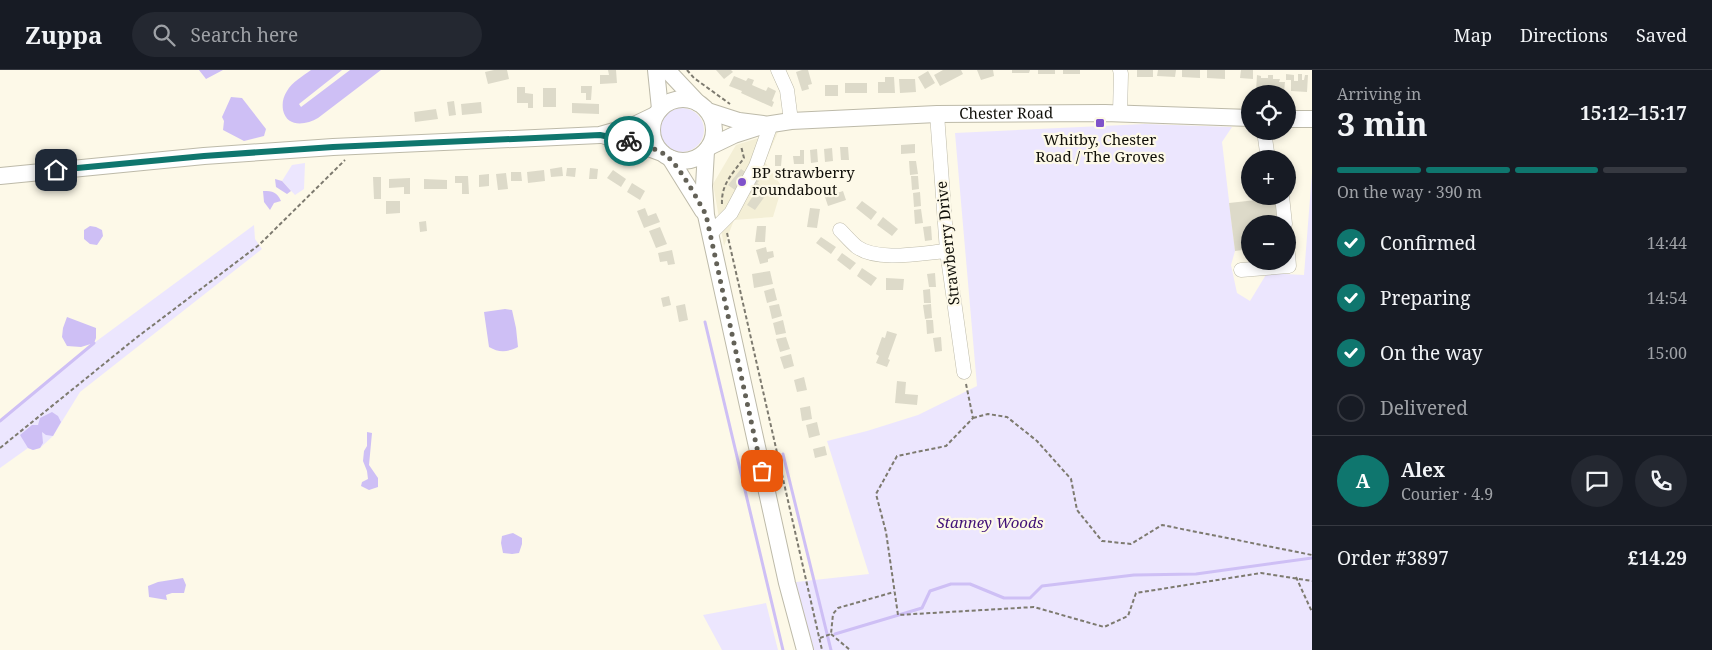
<!DOCTYPE html>
<meta charset="utf-8">
<style>
:root{--surface:#171b24;--page:#242831;--text:#f1f3f6;--muted:#9ea1a6;--line:#363941;--accent:#0f766e}
body{margin:0;font-family:"Noto Serif",serif;background:var(--page);color:var(--text);height:100vh;display:flex;flex-direction:column;font-size:19px;white-space:nowrap}
*{box-sizing:border-box;margin:0}
p{font-size:16px;color:var(--muted)}
.icon{flex:none;width:28px;height:28px;fill:none;stroke:currentColor;stroke-width:2;stroke-linecap:round;stroke-linejoin:round}
.map{position:relative;flex:1;overflow:hidden}
.details{display:flex;flex-direction:column;background:var(--surface);width:400px}
.details>*{flex:none}
.controls{position:absolute;left:1241px;top:15px;display:grid;gap:10px}
.controls a{display:grid;place-items:center;width:55px;height:55px;border-radius:50%;background:var(--surface);box-shadow:0 2px 8px #0003;font-size:25px}
.pin{position:absolute;display:grid;place-items:center;width:42px;height:42px;color:#fff;margin:-21px;border-radius:10px;box-shadow:0 2px 8px #0006}
.courier{position:absolute;display:grid;place-items:center;width:50px;height:50px;margin:-25px;border:4px solid #0f766e;border-radius:50%;background:#fff;color:#222;box-shadow:0 1px 6px #0007}
.head em{font-style:normal;font-weight:700}
.head div{display:flex;flex-direction:column-reverse}
.head{display:flex;align-items:center;justify-content:space-between;height:85px;padding:0 25px}
h1{font-size:32px;font-weight:700;line-height:38px}
.bar{display:grid;grid-template-columns:repeat(4,1fr);gap:8px 5px;align-content:center;height:60px;padding:0 25px}
.bar i{height:6px;border-radius:4px;background:var(--line)}
.bar .selected{background:var(--accent)}
.bar p{grid-column:span 4}
.line{display:flex;align-items:center;gap:12px;padding:0 25px;border-top:1px solid var(--line)}
.line div{flex:1}
.round{display:grid;place-items:center;flex:none;width:52px;height:52px;border-radius:26px;background:var(--page)}
ol{padding:0 25px;list-style:none}
li{display:flex;align-items:center;gap:15px;height:55px}
li p{margin-inline-start:auto}
li .icon{padding:5px;border-radius:50%;background:var(--accent);color:#fff;stroke-width:4}
li:last-child{color:var(--muted)}
li i{width:28px;height:28px;border:2px solid var(--line);border-radius:50%}
header{display:flex;align-items:center;gap:30px;box-sizing:border-box;height:70px;padding:0 25px;background:var(--surface);border-bottom:1px solid var(--line)}
header strong{font-size:24px}
nav{display:flex;gap:28px;margin-inline-start:auto;font-size:18px}
.search{width:350px;height:45px;background:var(--page);display:flex;align-items:center;gap:12px;box-sizing:border-box;padding:0 18px;border-radius:28px;color:var(--muted);font-size:19px}
main{display:flex;flex:1;min-height:0}
.map>svg:first-child{display:block}
.built{fill:#f4efd6}
.green{fill:#ece6fe}
.water{fill:#cebff5}
.lines{fill:none;stroke-linecap:round;stroke-linejoin:round}
.stream{stroke:#cebff5;stroke-width:3}
.building{fill:#dddac9}
.minor-casing{stroke:#bdbaa9;stroke-width:15}
.major-casing{stroke:#bdbaa9;stroke-width:18}
.path{stroke:#7d7a6f;stroke-width:2;stroke-dasharray:4 2.5;stroke-linecap:butt}
.minor{stroke:#fff;stroke-width:14}
.major{stroke:#fff;stroke-width:16}
.done{stroke:#636157;stroke-width:5;stroke-dasharray:0 9}
.route{stroke:#0f766e;stroke-width:6}
.poi-dot{fill:#7f52ca;stroke:#fdf9e8;stroke-width:2}
.labels{text-anchor:middle;stroke-width:4.5;stroke-linejoin:round;paint-order:stroke}
.street-label{font-size:15px;fill:#100f09;stroke:#fdf9e8}
.poi-label{font-size:15px;fill:#100f09;stroke:#fdf9e8}
.park-label{font-size:15px;font-style:italic;fill:#411178;stroke:#fdf9e8}
</style>
<header>
<strong>Zuppa</strong>
<div class="search"><svg class="icon" aria-label="search" viewBox="0 0 24 24"><circle cx="10" cy="10" r="6"/><path d="M15 15l6 6"/></svg>Search here</div>
<nav><a>Map</a><a>Directions</a><a>Saved</a></nav>
</header>
<main>
<div class="map">
<svg width="1312" height="580" viewBox="0 0 1312 580">
<rect width="100%" height="100%" fill="#fdf9e8"/>
<path class="built" d="M778 62 765 92 782 117 773 147 734 150 724 176 713 114 736 75Z"/>
<path class="green" d="M660 60a22 22 0 1 1 44 0a22 22 0 1 1-44 0Z
M1145 54 1232 57 1222 72 1235 181 1231 195 1237 223 1250 231 1267 203 1304 205 1312 103V580H805L787 513 869 504 827 371 867 361 918 345 977 316 955 63Z
M305 93 304 119 295 125 282 111 292 95Z
M254 155 255 169 262 179 80 322 53 366 40 378 33 380 28 378 0 398V351L94 273Z
M766 533 778 580H722L703 545Z"/>
<path class="water" d="M199 0H223L206 9Z
M311 0H342L299 34 301 37 350 0H381L318 48C306 55 287 58 283 40 282 33 283 27 287 21 292 12 303 6 311 0Z
M231 27 242 28 266 59 264 66 244 71 223 60 224 51 222 47Z
M275 109 282 111 291 121 287 124 276 117Z
M263 121C273 121 277 122 281 131L274 133 270 140 264 132Z
M90 156 96 157 102 160 103 166 97 175 90 174 84 169V160Z
M505 239 512 240 516 258 518 277C508 282 499 283 489 277L484 242Z
M67 247 96 258V268L94 273 81 277 67 276 62 267 63 258Z
M52 342 58 346 61 352 53 366 46 365 42 362 43 373 40 378 33 380 28 378 20 365 32 355H38L40 348Z
M367 362 372 363 369 395 378 408V417L369 420 361 416 362 412 368 409 367 401 363 391 364 381 367 376Z
M513 463 522 468V474L519 483 512 484 503 483 501 473 502 466Z
M183 508 186 515 184 523H172L166 525 167 530 149 527 148 516 158 512Z"/>
<g class="lines">
<path class="stream" d="M705 252 783 580
M0 351 94 273
M783 384 831 580
M835 564 922 538 930 521 951 514H970L1004 528H1030L1042 516 1134 505 1196 504 1312 488"/>
</g>
<path class="building" d="M494 0H507L509 9 488 14 485 2Z
M608 0H616L617 13 600 14V5H609Z
M716 0H731L733 2 724 9Z
M802 0H808L812 14 808 15 809 19 802 21 796 2Z
M943 0H961L963 4 940 16 934 5Z
M977 0H993L994 6 981 10Z
M1012 0H1030L1029 3H1012Z
M1038 0H1055V4H1038Z
M1063 0H1080V4H1063Z
M1137 0H1153V7H1137Z
M1158 0H1176L1175 7 1157 6Z
M1182 0H1200V8L1182 7Z
M1207 0H1225V9L1207 8Z
M1241 0H1253V9L1240 8Z
M928 1 935 13 925 19 918 7Z
M1286 4 1294 5V11H1298V4H1302V10H1304L1305 5H1308L1307 22 1291 21V10H1286Z
M1257 5 1261 6V8H1268V5H1273V9H1280L1279 12H1285L1284 22 1256 21Z
M734 6 746 11 748 8 754 10 752 15 766 21 768 17 776 21 772 31 774 32 772 37 741 23 742 21 729 16Z
M885 7H894L895 23H878V12H885Z
M899 9H915L916 22 900 23Z
M845 13H867V23H845Z
M825 15H838V26H825Z
M581 16H592L591 30H586V23H581Z
M517 17H525V23L533 24V38H528V33H517Z
M543 18H556V37H543Z
M454 31 456 45 449 46 447 32Z
M481 32 482 43 462 45 461 34Z
M572 33 599 34V44L572 43Z
M436 39 438 49 415 52 414 42Z
M915 74V83L901 84V75Z
M840 77H848L849 90H841Z
M832 78 833 91 825 92 824 79Z
M817 79 818 92 811 93 810 80Z
M800 80H804V94H794L793 86H800Z
M775 85H782L781 96H775Z
M909 91H916L918 104 910 105Z
M562 97 563 106 551 107 550 99Z
M567 98H576L575 107 566 106Z
M590 98 598 99 597 109H589Z
M741 99 759 111 757 113 768 122 755 140 747 135 753 126 749 124 746 128 728 115Z
M544 100 545 111 528 113 527 102Z
M613 100 626 109 621 117 607 108Z
M511 102H521L522 111H511Z
M506 103 508 119 498 120 496 104Z
M489 104V116L479 117V105Z
M455 106H468L469 124H462V113H455Z
M911 106H918L919 119 912 120Z
M373 107H381V129H374Z
M410 108V124H404V117L389 118V109Z
M424 109 447 110V119H424Z
M632 113 645 121 640 130 627 122Z
M843 121 846 130 828 136 825 127Z
M920 122 921 136 914 137 913 123Z
M1275 128 1278 154H1250V179L1235 181 1229 133Z
M386 131H400V143L386 144Z
M862 131 877 142 871 150 856 138Z
M645 138 648 146 656 143 660 152 644 158 637 141Z
M810 138 820 139 817 158 807 157Z
M921 139 923 153 915 154 914 140Z
M883 147 898 159 892 166 877 155Z
M426 151 427 161 420 162 419 152Z
M757 156H766L765 172H755Z
M931 156 932 170 925 171 923 157Z
M660 157 667 174 656 178 649 161Z
M821 167 836 177 831 184 816 173Z
M766 177 767 182 773 181 774 187 768 189V192L760 194 756 180Z
M672 180 675 194 668 195 667 191 660 192 658 183Z
M842 183 856 193 850 200 837 190Z
M862 198 877 208 871 216 857 206Z
M770 201 773 214 754 218 752 204Z
M935 203 936 217H929L927 204Z
M886 208 904 209 903 220H886Z
M774 218 777 230 767 233 764 221Z
M930 219 931 233H924L923 220Z
M669 226 671 235 663 237 661 228Z
M685 234 688 250 679 252 676 236Z
M779 234 782 246 772 249 769 236Z
M931 234 932 248 925 249 923 235Z
M783 250 786 263 776 265 773 253Z
M926 250H933L934 263 927 264Z
M887 261 897 264 888 289 890 290 887 297 876 293 879 286 876 284 882 267 885 268Z
M786 267 790 279 780 282 776 269Z
M941 267 942 281 935 282 933 268Z
M791 284 794 296 784 299 780 287Z
M804 307 807 320 797 322 794 310Z
M897 311 906 312 905 324 918 325 917 335 895 333Z
M810 336 812 349 802 351 800 338Z
M817 352 820 365 809 368 806 355Z
M825 376 827 385 815 388 813 379Z"/>
<g class="lines">
<defs>
<path id="minor" d="M778 0 787 20 791 51
M1120 0 1121 4 1120 43
M937 44 947 181 964 302
M1264 61 1268 89
M1282 126 1285 154
M840 160C845 165 851 172 857 177 878 192 922 183 947 181
M710 164 731 143 756 96 771 54
M1241 200 1289 196 1288 184"/>
<g id="major">
<path d="M656 0 660 39"/>
<path d="M667 0 698 33"/>
<circle cx="683" cy="60" r="31"/>
<path d="M708 41 739 51 763 54"/>
<path d="M1288 49H1312"/>
<path d="M605 66 632 72 662 83"/>
<path id="s1" d="M709 77 734 65 765 55 791 51 937 44 1105 43 1250 48"/>
<path d="M706 81 704 116 706 145 787 513 805 580"/>
<path d="M670 88 703 141"/>
<path d="M0 106 204 86 333 77 600 65 632 56 655 45"/>
</g>
</defs>
<use href="#minor" class="minor-casing"/>
<use href="#major" class="major-casing"/>
<path class="path" d="M687 0 694 8 730 34
M722 134C721 114 733 103 744 88L741 76
M727 163 822 580
M966 314 973 348 946 376 897 386 876 424 886 462 898 545 1034 537 1104 557 1128 546 1136 523 1261 503 1312 511
M973 348 988 344 1007 347 1037 371 1071 409 1077 440 1102 471 1131 474 1162 455 1312 485
M0 378 136 268 259 175 345 90
M1296 507 1312 542
M831 564 850 580
M820 568 831 564 833 544 838 538 894 522"/>
<use href="#minor" class="minor"/>
<use href="#major" class="major"/>
</g>
<g class="lines">
<path class="done" d="M629 71C642 74 659 79 669 88 681 99 698 130 706 145L762 401"/>
<path class="route" d="M56 100 204 86 333 77 600 65 629 71"/>
</g>
<g class="poi-dot">
<rect x="1095" y="48" width="10" height="10" rx="2.5"/>
<circle cx="742" cy="112" r="5"/>
</g>
<g class="labels">
<g class="street-label">
<text dy="5" stroke="none"><textPath href="#s1" startOffset="302">Chester Road</textPath></text>
<text transform="translate(948 173) rotate(-96)" y="5">Strawberry Drive</text>
</g>
<g class="poi-label">
<text x="1100" y="75">Whitby, Chester<tspan x="1100" dy="17">Road / The Groves</tspan></text>
<text x="752" y="108" text-anchor="start">BP strawberry<tspan x="752" dy="17">roundabout</tspan></text>
</g>
<g class="park-label">
<text x="990" y="458">Stanney Woods</text>
</g>
</g>
</svg>
<div class="controls">
<a><svg class="icon" aria-label="locate" viewBox="0 0 24 24"><circle cx="12" cy="12" r="6"/><path d="M12 2v4M12 18v4M2 12h4M18 12h4"/></svg></a>
<a>+</a>
<a>−</a>
</div>
<div class="pin" style="left:762px;top:401px;background:#ea580c"><svg class="icon" aria-label="bag" viewBox="0 0 24 24"><path d="M5 8h14l-1 12H6zM9 8a3 3 0 0 1 6 0"/></svg></div>
<div class="pin" style="left:56px;top:100px;background:#1f2937"><svg class="icon" aria-label="home" viewBox="0 0 24 24"><path d="M3 11l9-7 9 7M6 9v11h12V9"/></svg></div>
<div class="courier" style="left:629px;top:71px"><svg class="icon" aria-label="bike" viewBox="0 0 24 24"><circle cx="6" cy="16" r="4"/><circle cx="18" cy="16" r="4"/><path d="M6 16l4-8h5l3 8M10 8l3 8H6M13 5h3"/></svg></div>
</div>
<section class="details">
<div class="head"><div><h1>3 min</h1><p>Arriving in</p></div><em>15:12–15:17</em></div>
<div class="bar"><i class="selected"></i><i class="selected"></i><i class="selected"></i><i></i><p>On the way · 390 m</p></div>
<ol>
<li><svg class="icon" aria-label="check" viewBox="0 0 24 24"><path d="M5 12l5 5 9-10"/></svg>Confirmed<p>14:44</p></li>
<li><svg class="icon" aria-label="check" viewBox="0 0 24 24"><path d="M5 12l5 5 9-10"/></svg>Preparing<p>14:54</p></li>
<li><svg class="icon" aria-label="check" viewBox="0 0 24 24"><path d="M5 12l5 5 9-10"/></svg>On the way<p>15:00</p></li>
<li><i></i>Delivered</li>
</ol>
<div class="line" style="height:90px"><b class="round" style="background:var(--accent);color:#fff">A</b><div><b>Alex</b><p>Courier · 4.9</p></div><a class="round"><svg class="icon" aria-label="chat" viewBox="0 0 24 24"><path d="M4 5h16v11H9l-5 4z"/></svg></a><a class="round"><svg class="icon" aria-label="phone" viewBox="0 0 24 24"><path d="M5 4h4l2 5-3 2q2 4 5 5l2-3 5 2v4C11 20 4 13 5 4z"/></svg></a></div>
<div class="line" style="height:65px"><div>Order #3897</div><b>£14.29</b></div>
</section>
</main>
